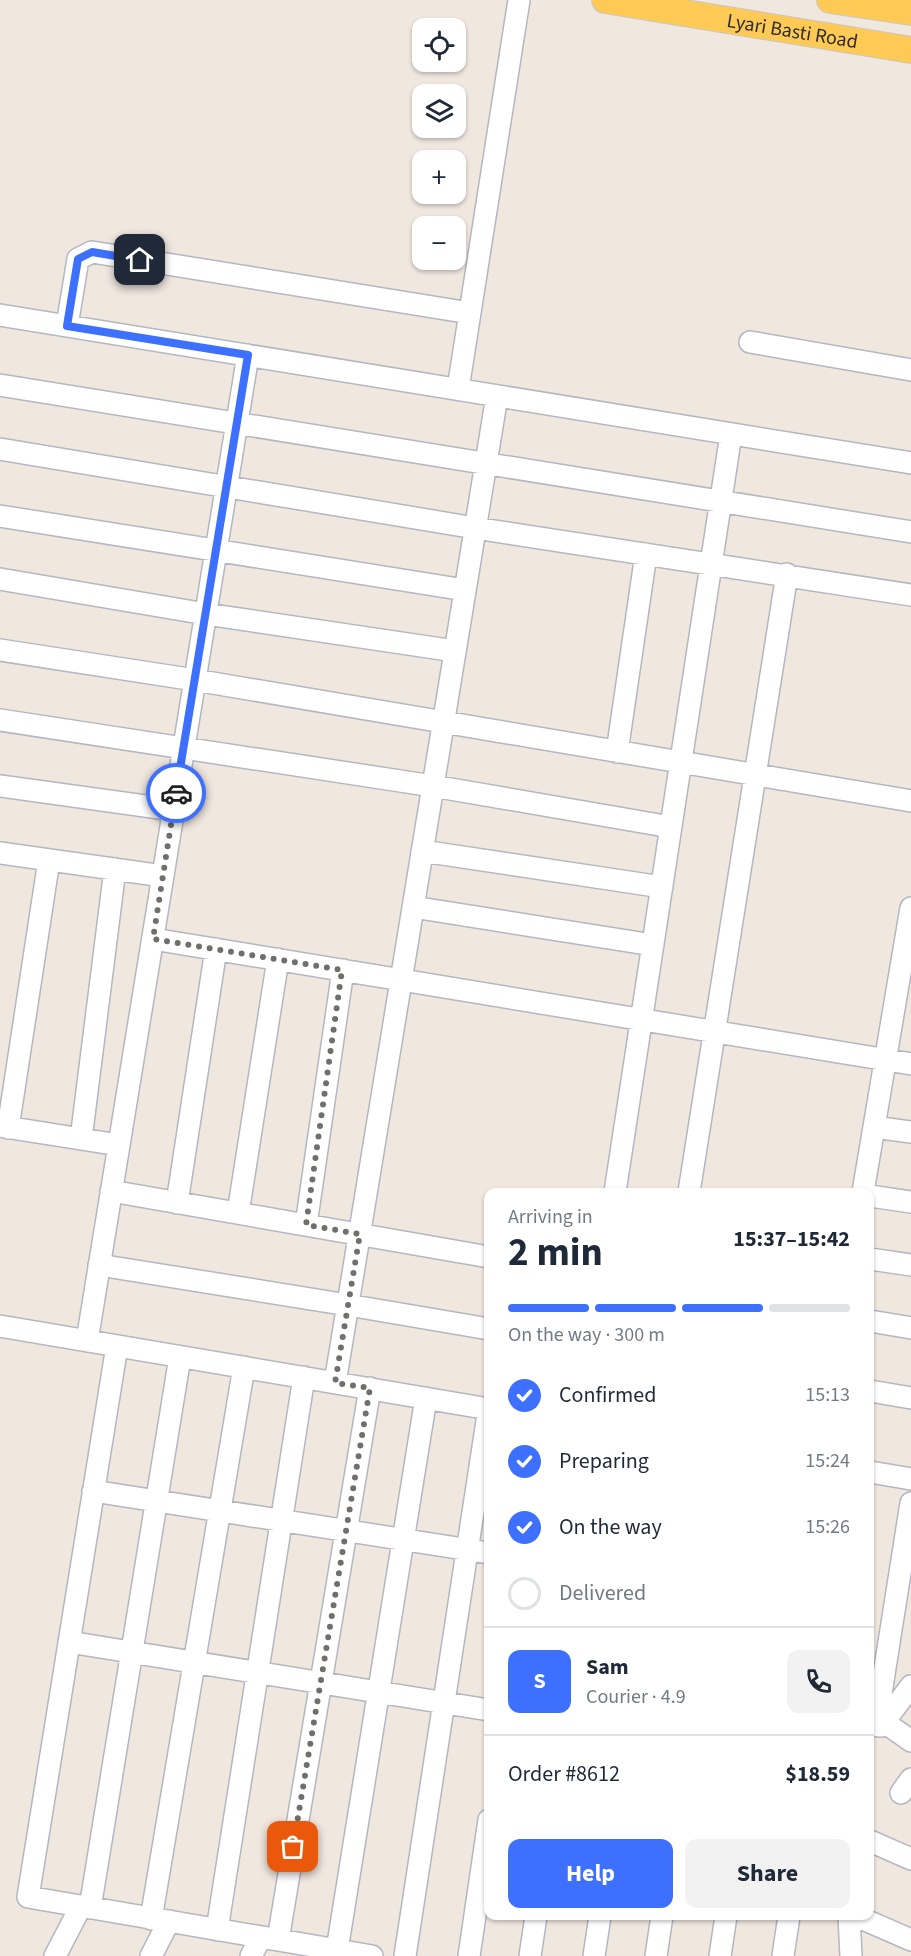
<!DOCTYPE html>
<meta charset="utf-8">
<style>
:root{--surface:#fff;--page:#f2f2f3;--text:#1f2937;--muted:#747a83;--line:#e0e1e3;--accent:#3d70ff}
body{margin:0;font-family:"Source Sans 3",sans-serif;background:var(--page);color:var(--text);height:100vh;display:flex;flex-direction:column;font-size:22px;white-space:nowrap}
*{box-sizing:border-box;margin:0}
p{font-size:20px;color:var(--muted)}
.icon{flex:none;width:33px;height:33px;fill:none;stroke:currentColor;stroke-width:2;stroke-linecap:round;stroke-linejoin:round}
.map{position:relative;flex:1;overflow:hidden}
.sheet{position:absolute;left:484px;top:1188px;width:390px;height:732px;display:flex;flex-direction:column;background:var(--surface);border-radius:12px;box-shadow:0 2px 4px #0004}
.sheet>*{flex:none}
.tools{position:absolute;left:412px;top:18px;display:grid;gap:12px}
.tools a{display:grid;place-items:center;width:54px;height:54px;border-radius:12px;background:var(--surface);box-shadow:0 2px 4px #0004;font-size:30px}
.pin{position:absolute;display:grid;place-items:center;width:51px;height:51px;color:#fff;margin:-26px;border-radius:12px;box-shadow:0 3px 9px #0006}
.courier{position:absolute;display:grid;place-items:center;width:60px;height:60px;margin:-30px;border:4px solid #3d70ff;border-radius:50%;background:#fff;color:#222;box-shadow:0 2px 8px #0007}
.summary em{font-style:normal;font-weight:700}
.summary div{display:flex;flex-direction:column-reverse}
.summary{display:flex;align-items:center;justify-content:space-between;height:102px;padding:0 24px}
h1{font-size:39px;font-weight:700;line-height:45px}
.bar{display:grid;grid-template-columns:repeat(4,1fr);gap:9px 6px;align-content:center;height:72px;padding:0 24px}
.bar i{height:8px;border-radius:4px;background:var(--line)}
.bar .on{background:var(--accent)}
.bar p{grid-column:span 4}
.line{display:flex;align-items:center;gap:15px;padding:0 24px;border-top:2px solid var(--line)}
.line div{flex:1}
.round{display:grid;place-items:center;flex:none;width:63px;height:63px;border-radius:12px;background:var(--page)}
ol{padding:0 24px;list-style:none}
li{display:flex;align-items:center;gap:18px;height:66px}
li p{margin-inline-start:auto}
li .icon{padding:6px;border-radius:50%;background:var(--accent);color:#fff;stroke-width:4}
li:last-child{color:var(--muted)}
li i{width:33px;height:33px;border:3px solid var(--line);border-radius:50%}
.action{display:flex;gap:12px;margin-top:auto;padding:12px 24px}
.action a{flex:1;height:69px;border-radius:12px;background:var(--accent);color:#fff;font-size:24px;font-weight:700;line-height:69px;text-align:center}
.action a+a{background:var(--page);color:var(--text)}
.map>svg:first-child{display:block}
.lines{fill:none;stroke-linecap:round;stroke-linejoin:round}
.minor-casing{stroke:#b3b7c2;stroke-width:24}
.major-casing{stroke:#c8c8c8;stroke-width:28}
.minor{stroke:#fff;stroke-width:21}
.major{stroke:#feca55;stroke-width:26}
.done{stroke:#716e6b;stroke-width:6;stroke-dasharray:0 10.8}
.route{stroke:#3d70ff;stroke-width:8}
.labels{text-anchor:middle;stroke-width:4.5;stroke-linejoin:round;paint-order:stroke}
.street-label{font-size:20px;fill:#2d2d2d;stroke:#fff}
</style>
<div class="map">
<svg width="911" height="1956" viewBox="0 0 911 1956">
<rect width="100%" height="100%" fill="#f0e7df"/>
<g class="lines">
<defs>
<path id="minor" d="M0 315 911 463
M67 326 78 259 92 252 470 313
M750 342 911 370
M0 385 911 532
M458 389 519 0
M0 449 475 528 911 595
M0 516 465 590
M0 579 206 614 455 651
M0 650 195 680 911 801
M0 720 433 786 671 827
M617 752 646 554
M0 786 174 810
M422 851 662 887
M0 853 163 876
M413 907 653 945
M153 939 911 1064
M0 1126 119 1145
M874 1127 911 1132
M8 1128 49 860
M81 1139 115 869
M111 1191 489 1257
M615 1192 731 434
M689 1192 787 574
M863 1192 911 908
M870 1196 911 1202
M177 1203 216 949
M238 1213 278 959
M306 1225 343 970
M870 1259 911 1265
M99 1265 348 1305 489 1329
M870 1321 911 1328
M0 1326 489 1409
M87 1341 248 355
M117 1346 28 1897 372 1956
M335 1383 497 396
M870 1391 911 1398
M870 1472 911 1479
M93 1491 489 1553
M69 1642 489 1710
M884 1722 911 1741
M872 1725 881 1726 911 1686
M876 1725 911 1503
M901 1793 911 1779
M870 1841 911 1859
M90 1908 180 1357
M849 1916 851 1956
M856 1916 911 1940
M151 1919 244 1367
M217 1930 304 1377
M278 1940 370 1388
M337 1950 426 1398
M55 1956 81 1906
M151 1956 169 1921
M251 1956 261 1937
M405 1956 489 1408
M469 1956 489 1820
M530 1956 536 1916
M594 1956 600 1916
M656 1956 662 1916
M720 1956 726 1916
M783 1956 789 1916"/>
<g id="major">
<path id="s1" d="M605 0 911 50"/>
<path d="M830 0 911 12"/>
</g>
</defs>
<use href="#minor" class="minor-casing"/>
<use href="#major" class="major-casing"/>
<use href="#minor" class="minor"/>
<use href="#major" class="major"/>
</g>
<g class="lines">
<path class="done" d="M176 793 153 939 342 970 306 1225 360 1234 335 1383 370 1388 293 1847"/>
<path class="route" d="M140 260 92 252 78 259 67 326 248 355 176 793"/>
</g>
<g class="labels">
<g class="street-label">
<text dy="7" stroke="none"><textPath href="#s1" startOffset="190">Lyari Basti Road</textPath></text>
</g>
</g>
</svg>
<div class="tools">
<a><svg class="icon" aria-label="locate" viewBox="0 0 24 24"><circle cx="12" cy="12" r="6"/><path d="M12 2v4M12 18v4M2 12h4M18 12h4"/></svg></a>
<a><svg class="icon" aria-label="layers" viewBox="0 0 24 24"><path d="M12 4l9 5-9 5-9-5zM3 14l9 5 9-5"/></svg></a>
<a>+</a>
<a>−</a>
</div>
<div class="pin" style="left:293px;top:1847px;background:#ea580c"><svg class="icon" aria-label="bag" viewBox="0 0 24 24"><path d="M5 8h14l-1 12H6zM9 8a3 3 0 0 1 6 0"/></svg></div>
<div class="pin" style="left:140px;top:260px;background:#1f2937"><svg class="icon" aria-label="home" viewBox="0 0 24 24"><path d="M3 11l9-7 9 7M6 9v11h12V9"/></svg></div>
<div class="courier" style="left:176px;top:793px"><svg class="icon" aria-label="car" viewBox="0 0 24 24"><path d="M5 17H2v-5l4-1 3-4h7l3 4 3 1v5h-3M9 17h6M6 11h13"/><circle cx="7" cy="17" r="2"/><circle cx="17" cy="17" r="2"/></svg></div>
<section class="sheet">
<div class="summary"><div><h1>2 min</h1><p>Arriving in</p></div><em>15:37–15:42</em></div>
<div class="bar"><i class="on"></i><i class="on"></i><i class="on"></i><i></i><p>On the way · 300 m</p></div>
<ol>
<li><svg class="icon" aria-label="check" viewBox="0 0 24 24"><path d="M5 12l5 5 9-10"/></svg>Confirmed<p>15:13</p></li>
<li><svg class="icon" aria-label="check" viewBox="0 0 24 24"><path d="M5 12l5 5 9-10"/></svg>Preparing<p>15:24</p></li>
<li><svg class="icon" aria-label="check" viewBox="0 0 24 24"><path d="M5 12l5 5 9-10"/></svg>On the way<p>15:26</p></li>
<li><i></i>Delivered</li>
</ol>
<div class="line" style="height:108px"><b class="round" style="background:var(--accent);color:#fff">S</b><div><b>Sam</b><p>Courier · 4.9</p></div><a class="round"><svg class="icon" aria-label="phone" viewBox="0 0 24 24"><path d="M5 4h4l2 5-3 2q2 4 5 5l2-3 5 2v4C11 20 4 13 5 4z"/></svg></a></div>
<div class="line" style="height:78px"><div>Order #8612</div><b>$18.59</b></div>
<div class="action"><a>Help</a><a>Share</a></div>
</section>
</div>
